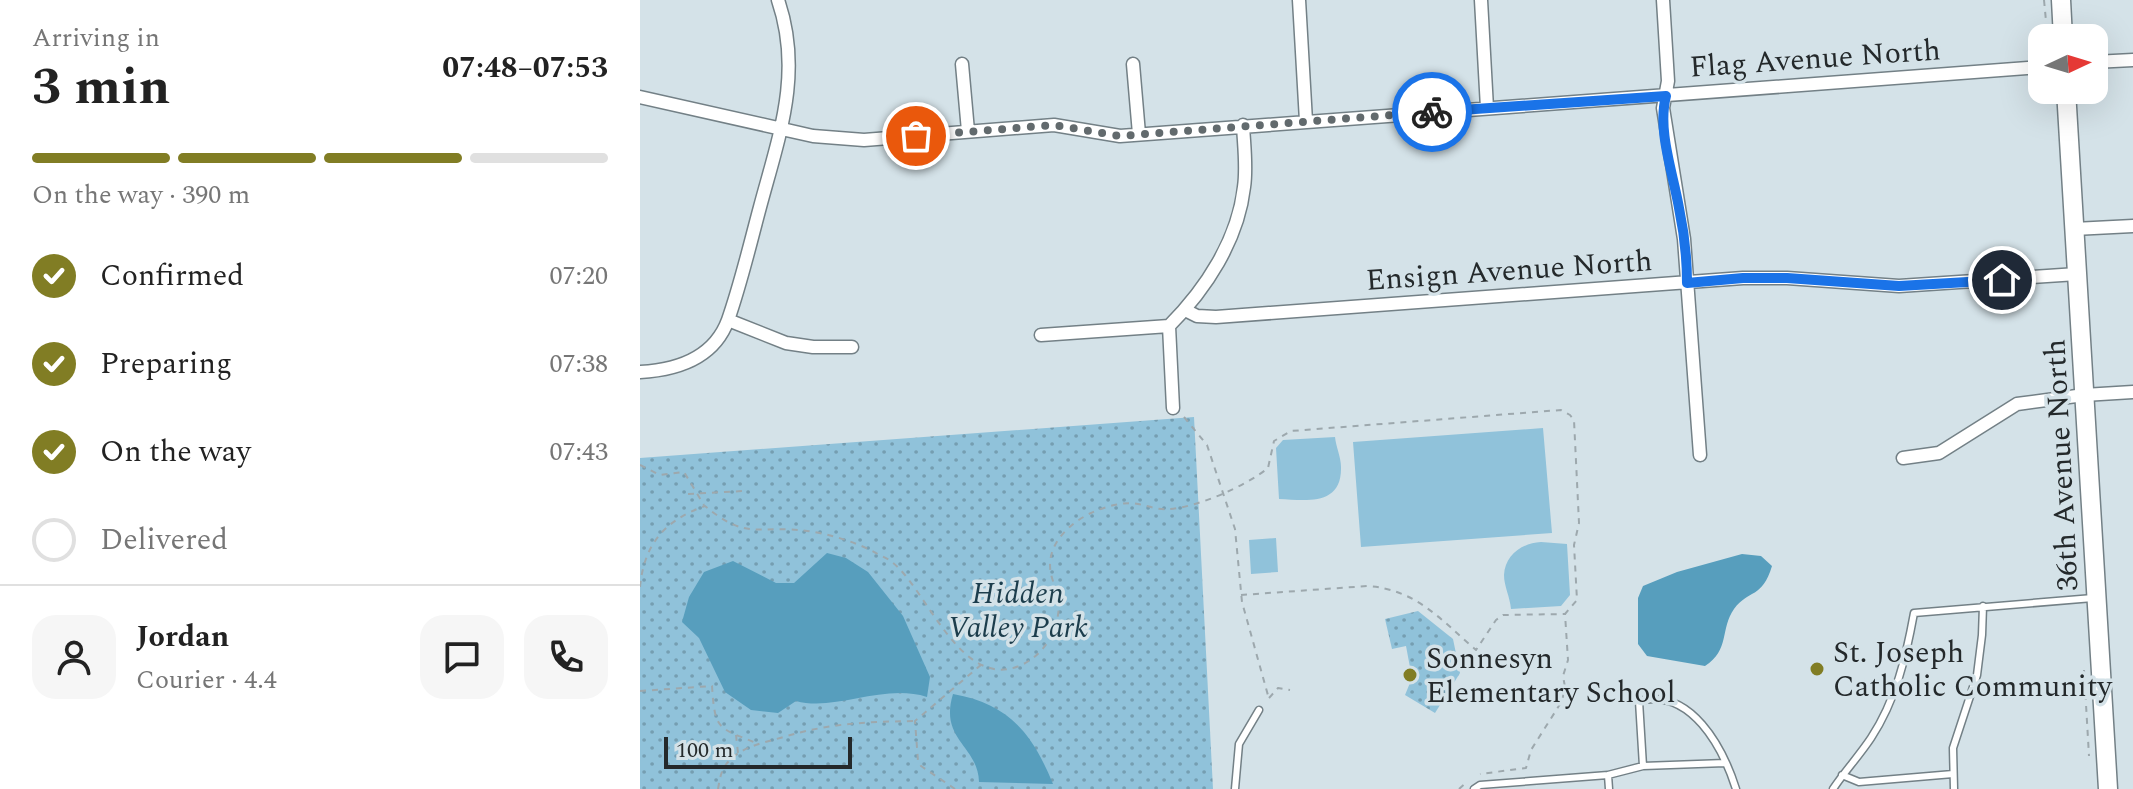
<!DOCTYPE html>
<meta charset="utf-8">
<style>
:root{--surface:#fff;--page:#f6f6f6;--text:#222;--muted:#767676;--line:#e0e0e0;--accent:#817d24}
body{margin:0;font-family:Spectral,serif;background:var(--page);color:var(--text);height:100vh;display:flex;flex-direction:column;font-size:30px;white-space:nowrap}
*{box-sizing:border-box;margin:0}
p{font-size:26px;color:var(--muted)}
.icon{flex:none;width:44px;height:44px;fill:none;stroke:currentColor;stroke-width:2;stroke-linecap:round;stroke-linejoin:round}
.map{position:relative;flex:1;overflow:hidden}
.panel{display:flex;flex-direction:column;background:var(--surface);width:640px}
.panel>*{flex:none}
.needle{width:52px;rotate:86deg}
.buttons{position:absolute;left:1388px;top:24px;display:grid;gap:16px}
.buttons a{display:grid;place-items:center;width:80px;height:80px;border-radius:16px;background:var(--surface);box-shadow:0 8px 32px #0002;font-size:40px}
.scale{position:absolute;left:24px;bottom:20px;width:188px;box-sizing:border-box;padding-left:8px;border:4px solid #24292b;border-top:0;font-size:22px;line-height:28px;white-space:nowrap;color:#24292b;-webkit-text-stroke:6px #d4e2e8;paint-order:stroke}
.pin{position:absolute;display:grid;place-items:center;width:68px;height:68px;color:#fff;margin:-34px;border:4px solid #fff;border-radius:50%;box-shadow:0 2px 8px #0007}
.courier{position:absolute;display:grid;place-items:center;width:80px;height:80px;margin:-40px;border:6px solid #1a73e8;border-radius:50%;background:#fff;color:#222;box-shadow:0 2px 10px #0007}
.summary em{font-style:normal;font-weight:700}
.summary div{display:flex;flex-direction:column-reverse}
.summary{display:flex;align-items:center;justify-content:space-between;height:136px;padding:0 32px}
h1{font-size:52px;font-weight:700;line-height:60px}
.bar{display:grid;grid-template-columns:repeat(4,1fr);gap:12px 8px;align-content:center;height:96px;padding:0 32px}
.bar i{height:10px;border-radius:6px;background:var(--line)}
.bar .current{background:var(--accent)}
.bar p{grid-column:span 4}
.line{display:flex;align-items:center;gap:20px;padding:0 32px;border-top:2px solid var(--line)}
.line div{flex:1}
.round{display:grid;place-items:center;flex:none;width:84px;height:84px;border-radius:24px;background:var(--page)}
ol{padding:0 32px;list-style:none}
li{display:flex;align-items:center;gap:24px;height:88px}
li p{margin-inline-start:auto}
li .icon{padding:8px;border-radius:50%;background:var(--accent);color:#fff;stroke-width:4}
li:last-child{color:var(--muted)}
li i{width:44px;height:44px;border:4px solid var(--line);border-radius:50%}
main{display:flex;flex:1;min-height:0}
.map>svg:first-child{display:block}
.green{fill:#90c2da}
.park{fill:url(#park-dots)}
.water{fill:#579ebd}
.lines{fill:none;stroke-linecap:round;stroke-linejoin:round}
.lane-casing{stroke:#738086;stroke-width:9}
.street-casing{stroke:#738086;stroke-width:15}
.secondary-casing{stroke:#738086;stroke-width:21}
.path{stroke:#9da8ad;stroke-width:2;stroke-dasharray:6 6;stroke-linecap:butt}
.lane{stroke:#fff;stroke-width:6}
.street{stroke:#fff;stroke-width:12}
.secondary{stroke:#fff;stroke-width:18}
.done{stroke:#626a6d;stroke-width:8;stroke-dasharray:0 14.4}
.route{stroke:#1a73e8;stroke-width:10}
.poi-dot{fill:#817d24;stroke:#d4e2e8;stroke-width:3}
.labels{text-anchor:middle;stroke-width:7;stroke-linejoin:round;paint-order:stroke}
.street-label{font-size:30px;fill:#24292b;stroke:#d4e2e8}
.park-label{font-size:30px;font-style:italic;fill:#1c3d4c;stroke:#d4e2e8}
.poi-label{font-size:30px;fill:#24292b;stroke:#d4e2e8;text-anchor:start}
</style>
<main>
<section class="panel">
<div class="summary"><div><h1>3 min</h1><p>Arriving in</p></div><em>07:48–07:53</em></div>
<div class="bar"><i class="current"></i><i class="current"></i><i class="current"></i><i></i><p>On the way · 390 m</p></div>
<ol>
<li><svg class="icon" aria-label="check" viewBox="0 0 24 24"><path d="M5 12l5 5 9-10"/></svg>Confirmed<p>07:20</p></li>
<li><svg class="icon" aria-label="check" viewBox="0 0 24 24"><path d="M5 12l5 5 9-10"/></svg>Preparing<p>07:38</p></li>
<li><svg class="icon" aria-label="check" viewBox="0 0 24 24"><path d="M5 12l5 5 9-10"/></svg>On the way<p>07:43</p></li>
<li><i></i>Delivered</li>
</ol>
<div class="line" style="height:144px"><a class="round"><svg class="icon" aria-label="person" viewBox="0 0 24 24"><circle cx="12" cy="8" r="4"/><path d="M4 21q1-7 8-7t8 7"/></svg></a><div><b>Jordan</b><p>Courier · 4.4</p></div><a class="round"><svg class="icon" aria-label="chat" viewBox="0 0 24 24"><path d="M4 5h16v11H9l-5 4z"/></svg></a><a class="round"><svg class="icon" aria-label="phone" viewBox="0 0 24 24"><path d="M5 4h4l2 5-3 2q2 4 5 5l2-3 5 2v4C11 20 4 13 5 4z"/></svg></a></div>
</section>
<div class="map">
<svg width="1493" height="789" viewBox="0 0 1493 789">
<defs>
<pattern id="park-dots" width="8" height="8" patternUnits="userSpaceOnUse" patternTransform="scale(2)"><rect width="8" height="8" fill="#90c2da"/><path d="M2 2h.1M6 6h.1" fill="none" stroke="#759eb1" stroke-width="1.8" stroke-linecap="round"/></pattern>
</defs>
<rect width="100%" height="100%" fill="#d4e2e8"/>
<path class="green" d="M903 428 912 533 721 547 713 442Z
M695 437C696 447 701 457 701 467 702 507 665 500 639 499L636 448 643 440Z
M636 538 638 572 611 574 609 540Z
M901 542 927 544 930 595 921 606 871 609C870 597 864 586 864 575 865 555 882 543 901 542Z"/>
<path class="park" d="M554 417 573 789H0V458Z
M778 611 813 639 820 673 795 713 765 695 772 678 766 646 752 649 745 619Z"/>
<path class="water" d="M187 553 206 558 228 572 263 616 290 677 287 697C243 683 195 712 156 701L138 713 111 710 85 692 59 638 42 622 49 597 64 572 93 561 136 583H154Z
M1102 554 1121 556 1132 566C1122 599 1109 589 1094 609 1080 629 1090 650 1065 666L1007 656 998 644V598L1003 586 1037 572Z
M313 694C369 704 392 733 413 784L339 782C338 745 299 740 313 694Z"/>
<g class="lines">
<defs>
<path id="lane" d="M1085 763 1003 766 999 701C1051 687 1083 748 1096 789
M968 775 1003 766
M1202 775 1219 782 1313 774
M595 789 599 744 619 710
M834 789 840 785 968 775 969 789
M1193 789C1205 771 1219 756 1231 738 1256 700 1266 657 1274 613L1453 598
M1314 789 1313 748 1337 675 1342 635 1343 606"/>
<path id="street" d="M659 0 666 121
M841 0 847 108
M1023 0 1028 81 1023 108 1044 239 1060 455
M1454 62 1493 60
M322 64 328 131
M493 64 499 134
M0 97 173 136 224 140 414 125 480 136 1402 67
M1434 229 1493 226
M545 310 557 316 576 317 1103 278H1147L1259 286 1437 274
M88 320 146 343 173 347H212
M401 335 529 326
M0 372C37 370 74 358 88 320 101 283 110 244 120 207 139 136 163 73 138 0
M533 408 529 326C566 289 598 240 604 187 607 167 604 146 603 125
M1263 458 1299 453 1377 404 1444 395 1493 392"/>
<path id="secondary" d="M1421 0 1423 38
M1426 90 1468 789"/>
</defs>
<use href="#lane" class="lane-casing"/>
<use href="#street" class="street-casing"/>
<use href="#secondary" class="secondary-casing"/>
<path class="path" d="M1404 0 1406 21
M544 417 567 445 595 529 602 602 629 699
M0 465 20 475 44 472 64 505
M48 494 103 491
M0 587C4 544 25 520 65 506 108 542 119 524 167 531 190 534 216 542 236 553 241 556 247 558 252 562 287 589 320 690 379 666 404 656 419 630 419 603 419 593 413 584 411 574 405 546 428 524 451 513 464 507 484 501 498 504 508 506 518 510 528 509 556 508 606 486 628 468L634 441 651 431 921 410 930 415 934 420 939 523 934 545 937 600 925 614 928 660 923 676 925 687 922 701 891 750 886 768 840 774
M601 595 727 586C776 589 801 620 836 650L856 620 863 615 925 614
M1444 670 1449 756
M0 691 72 686C75 730 77 727 116 743
M629 698 638 688 650 690
M96 735 98 753
M78 789C80 778 81 769 89 761 102 747 122 743 140 738 190 723 223 722 275 721
M315 789 281 766 278 761 275 721 342 664
M819 789 828 781"/>
<use href="#lane" class="lane"/>
<use href="#street" class="street"/>
<use href="#secondary" class="secondary"/>
</g>
<g class="lines">
<path class="done" d="M276 136 414 125 480 136 792 112"/>
<path class="route" d="M792 112 1026 96C1017 130 1033 173 1039 208 1044 232 1047 258 1047 283L1103 278H1147L1259 286 1362 280"/>
</g>
<g class="poi-dot">
<circle cx="1177" cy="669" r="8"/>
<circle cx="770" cy="675" r="8"/>
</g>
<g class="labels">
<g class="street-label">
<text transform="translate(1175 58) rotate(-4)" y="10">Flag Avenue North</text>
<text transform="translate(869 270) rotate(-4)" y="10">Ensign Avenue North</text>
<text transform="translate(1421 465) rotate(-93)" y="10">36th Avenue North</text>
</g>
<g class="park-label">
<text x="378" y="603">Hidden<tspan x="378" dy="34">Valley Park</tspan></text>
</g>
<g class="poi-label">
<text x="1193" y="662">St. Joseph<tspan x="1193" dy="34">Catholic Community</tspan></text>
<text x="786" y="668">Sonnesyn<tspan x="786" dy="34">Elementary School</tspan></text>
</g>
</g>
</svg>
<div class="buttons">
<a><svg class="needle" viewBox="-14 -14 28 28"><path d="M0-13l5 13h-10z" fill="#e53935"/><path d="M0 13l5-13h-10z" fill="#767676"/></svg></a>
</div>
<div class="scale">100 m</div>
<div class="pin" style="left:276px;top:136px;background:#ea580c"><svg class="icon" aria-label="bag" viewBox="0 0 24 24"><path d="M5 8h14l-1 12H6zM9 8a3 3 0 0 1 6 0"/></svg></div>
<div class="pin" style="left:1362px;top:280px;background:#1f2937"><svg class="icon" aria-label="home" viewBox="0 0 24 24"><path d="M3 11l9-7 9 7M6 9v11h12V9"/></svg></div>
<div class="courier" style="left:792px;top:112px"><svg class="icon" aria-label="bike" viewBox="0 0 24 24"><circle cx="6" cy="16" r="4"/><circle cx="18" cy="16" r="4"/><path d="M6 16l4-8h5l3 8M10 8l3 8H6M13 5h3"/></svg></div>
</div>
</main>
